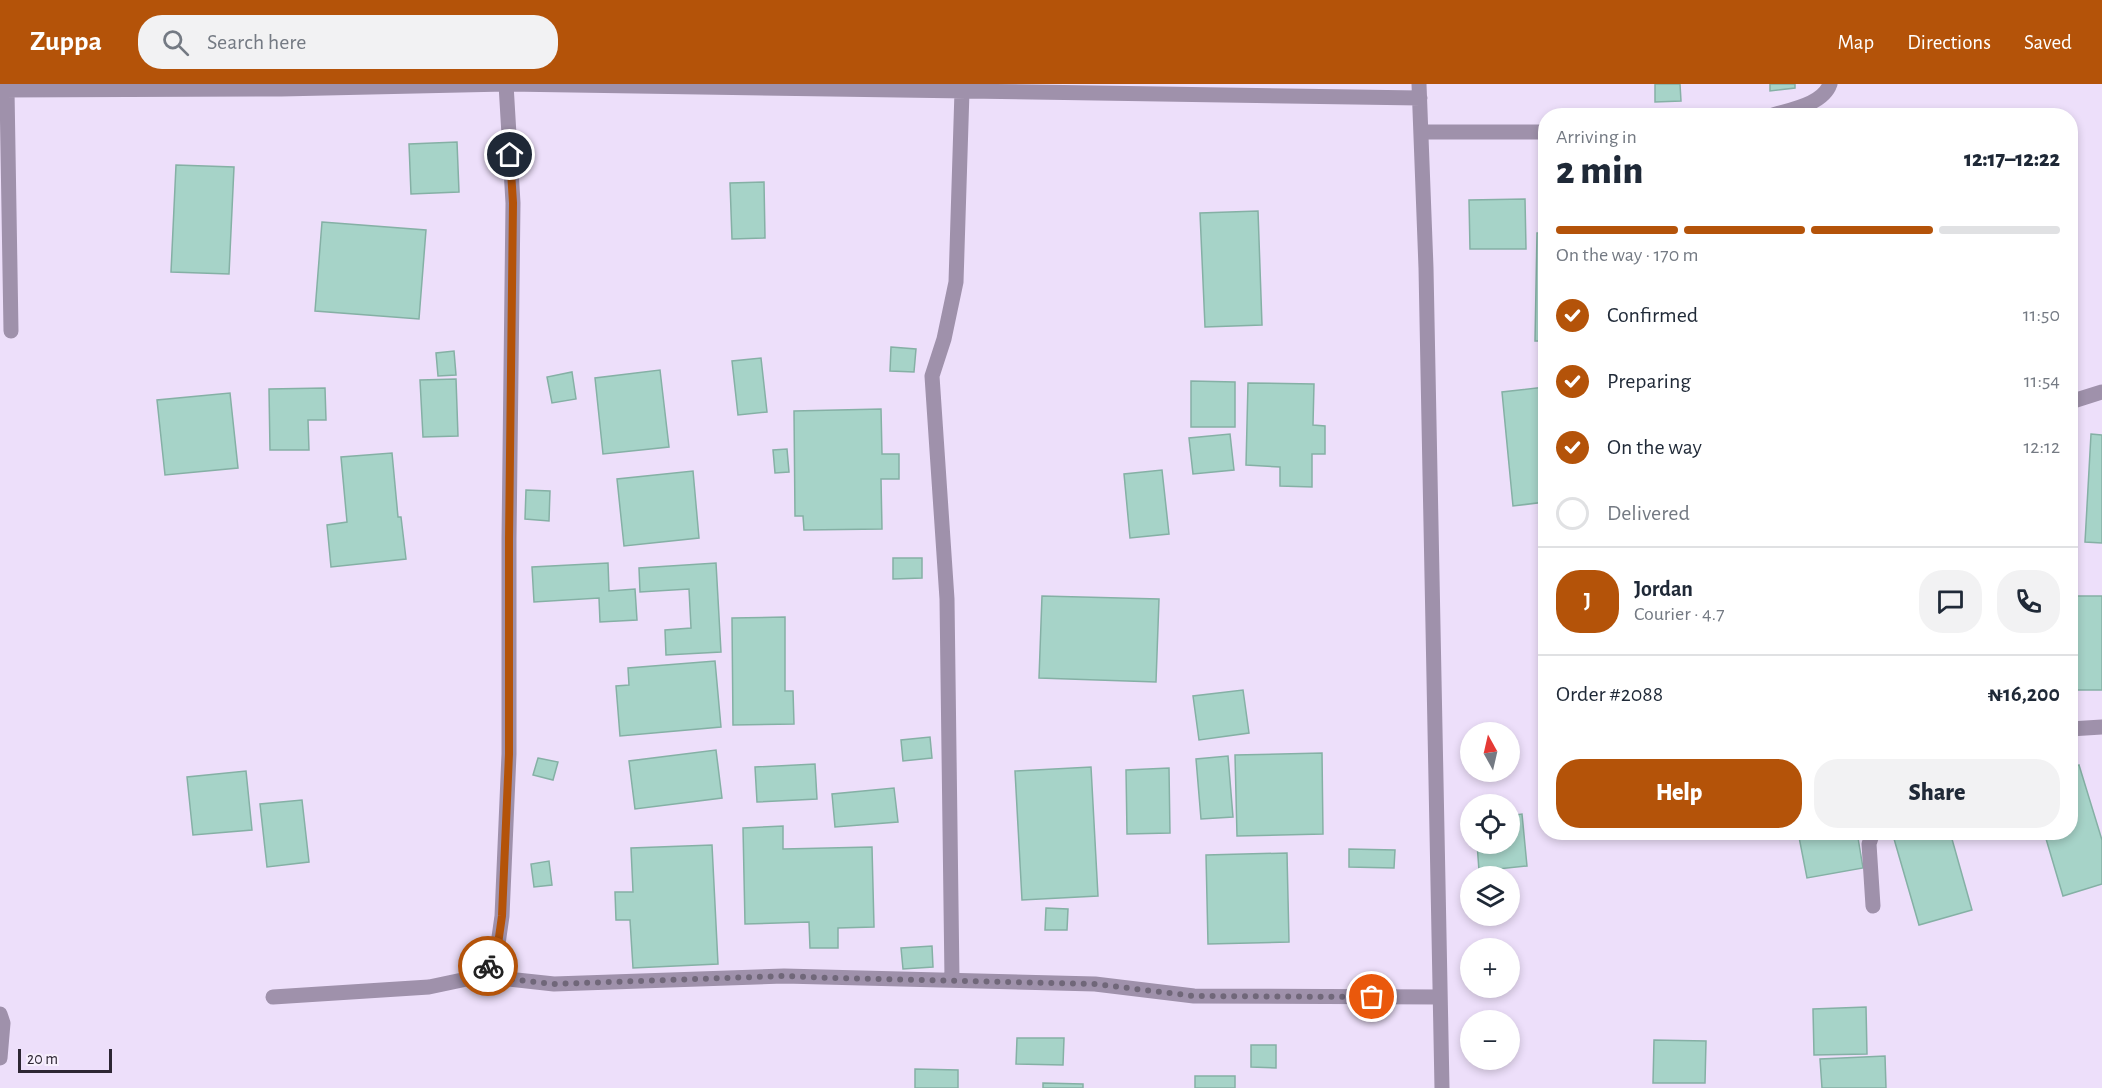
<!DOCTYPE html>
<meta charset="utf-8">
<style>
:root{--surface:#fff;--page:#f2f2f3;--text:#1f2937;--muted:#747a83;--line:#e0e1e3;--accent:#b45309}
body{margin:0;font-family:"Alegreya Sans",sans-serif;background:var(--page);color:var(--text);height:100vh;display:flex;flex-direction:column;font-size:22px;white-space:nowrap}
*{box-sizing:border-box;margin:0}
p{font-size:20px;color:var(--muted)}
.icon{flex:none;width:33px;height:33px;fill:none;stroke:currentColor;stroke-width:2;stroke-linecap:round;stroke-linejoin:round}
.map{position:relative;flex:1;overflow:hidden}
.details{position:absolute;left:1538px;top:24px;width:540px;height:732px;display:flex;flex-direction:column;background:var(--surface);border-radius:24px;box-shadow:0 3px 9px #0003}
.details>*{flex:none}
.needle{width:39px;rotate:352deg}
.controls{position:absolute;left:1460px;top:638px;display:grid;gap:12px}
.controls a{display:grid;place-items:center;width:60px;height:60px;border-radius:50%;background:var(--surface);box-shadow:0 3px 9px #0003;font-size:30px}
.scale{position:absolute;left:18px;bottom:15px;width:94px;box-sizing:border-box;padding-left:6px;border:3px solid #2d2633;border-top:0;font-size:16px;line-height:21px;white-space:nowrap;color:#2d2633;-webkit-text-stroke:4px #f7effd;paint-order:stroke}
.pin{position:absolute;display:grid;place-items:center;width:51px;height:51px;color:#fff;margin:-26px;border:3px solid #fff;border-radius:50%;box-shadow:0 2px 6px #0007}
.courier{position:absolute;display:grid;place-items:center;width:60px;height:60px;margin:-30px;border:4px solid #b45309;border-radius:50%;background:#fff;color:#222;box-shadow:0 2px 8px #0007}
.headline em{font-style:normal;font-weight:800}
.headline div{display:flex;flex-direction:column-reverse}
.headline{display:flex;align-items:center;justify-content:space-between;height:102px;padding:0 18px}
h1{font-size:39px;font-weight:800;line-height:45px}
.bar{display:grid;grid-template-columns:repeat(4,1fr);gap:9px 6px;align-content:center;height:72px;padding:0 18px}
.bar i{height:8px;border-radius:4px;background:var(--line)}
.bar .current{background:var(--accent)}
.bar p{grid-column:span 4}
.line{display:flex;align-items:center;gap:15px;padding:0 18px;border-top:2px solid var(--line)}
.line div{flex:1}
.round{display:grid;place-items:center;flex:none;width:63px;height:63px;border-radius:24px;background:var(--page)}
ol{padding:0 18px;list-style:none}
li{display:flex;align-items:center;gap:18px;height:66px}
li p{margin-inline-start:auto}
li .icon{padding:6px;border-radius:50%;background:var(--accent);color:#fff;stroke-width:4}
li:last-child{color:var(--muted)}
li i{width:33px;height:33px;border:3px solid var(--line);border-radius:50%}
.cta{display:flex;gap:12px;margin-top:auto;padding:12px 18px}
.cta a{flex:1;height:69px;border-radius:24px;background:var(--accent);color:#fff;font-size:24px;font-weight:800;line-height:69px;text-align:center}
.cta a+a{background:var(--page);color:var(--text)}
header{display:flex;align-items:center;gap:36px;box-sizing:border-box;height:84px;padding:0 30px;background:var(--accent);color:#fff}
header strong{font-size:28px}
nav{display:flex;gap:33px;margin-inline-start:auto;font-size:21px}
.search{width:420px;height:54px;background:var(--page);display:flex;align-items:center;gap:15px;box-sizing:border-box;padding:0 21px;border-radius:24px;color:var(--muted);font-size:22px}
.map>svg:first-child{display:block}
.building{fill:#a6d3c8;stroke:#85b0a5;stroke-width:1.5}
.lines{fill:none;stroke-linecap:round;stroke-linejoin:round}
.street{stroke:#9f91ab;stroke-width:15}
.done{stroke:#706779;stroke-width:6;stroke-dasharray:0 10.8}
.route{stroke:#b45309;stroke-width:8}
</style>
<header>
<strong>Zuppa</strong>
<div class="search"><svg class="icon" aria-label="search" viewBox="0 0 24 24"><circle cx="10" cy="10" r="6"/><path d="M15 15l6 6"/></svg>Search here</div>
<nav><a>Map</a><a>Directions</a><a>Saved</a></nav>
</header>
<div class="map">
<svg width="2102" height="1004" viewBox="0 0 2102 1004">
<rect width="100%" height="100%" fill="#eddffa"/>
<path class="building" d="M1655 0H1680L1681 17 1655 18Z
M1770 0H1795V4L1770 7Z
M457 58 459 108 411 110 409 60Z
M176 81 234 83 229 190 171 188Z
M764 98 765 154 732 155 730 99Z
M1541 99H1545V124H1539Z
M1525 115 1526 165H1470L1469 116Z
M1258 127 1262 241 1205 243 1200 129Z
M322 138 426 146 419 235 315 227Z
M1537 149H1545V257H1535Z
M891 263 916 265 914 288 890 287Z
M454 267 456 291 438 292 436 269Z
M761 274 767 328 738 331 732 277Z
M660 286 669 363 603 370 595 294Z
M572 288 576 315 552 319 547 293Z
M456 295 458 352 423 353 420 296Z
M1191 297 1235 298V343H1191Z
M1248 299 1314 300 1313 341 1325 342V370H1312V403L1280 402V383L1246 381Z
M1545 303V418L1513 422 1502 308Z
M325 304 326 336H308L309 366H270L269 305Z
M230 309 238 384 165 391 157 316Z
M881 325 882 370H899V395H881L882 445 804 446 803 432H795L794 327Z
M1230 350 1234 386 1193 390 1189 354Z
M2091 350 2102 351V459L2085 458Z
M787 365 789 388 775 389 773 366Z
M392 369 398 433H401L406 475 331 483 327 441 347 438 341 373Z
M1162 386 1169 450 1130 454 1124 390Z
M693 387 699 454 624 462 617 395Z
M526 406 550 407 549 437 525 435Z
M893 474H922V494L893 495Z
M2070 478H2073L2075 495 2070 496Z
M608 479 609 507 635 505 637 536 600 538 599 514 534 518 532 483Z
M716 479 721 568 666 571 665 546 691 544 689 505 640 508 639 484Z
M1042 512 1159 515 1156 598 1039 594Z
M2077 512H2102V606H2076Z
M785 533V607H793L794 640 733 641 732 534Z
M715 577 721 643 620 652 616 602 629 601 628 584Z
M1243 606 1249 649 1199 656 1193 612Z
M930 653 932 674 903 677 901 656Z
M716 666 722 714 635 725 629 677Z
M1322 669 1323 750 1237 752 1235 671Z
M1228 672 1233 733 1201 735 1196 675Z
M538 674 558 678 553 696 533 691Z
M815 680 817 715 757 718 755 683Z
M2079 681 2102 756V800L2063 812 2044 748H2070V684Z
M1091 683 1098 812 1022 816 1015 687Z
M1169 684 1170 749 1127 750 1126 686Z
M246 687 252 746 193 751 187 693Z
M894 704 898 738 835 743 832 710Z
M302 716 309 778 267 783 260 720Z
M1522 730 1527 782 1479 787 1477 759H1509V732Z
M783 742V765L872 763 874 843 838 844V864H810L809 838 745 840 743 744Z
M1798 748H1857L1863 784 1807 794Z
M1892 748H1950L1972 826 1919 841Z
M712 761 718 880 633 884 630 836H616L615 808H633L631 764Z
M1349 765 1395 766 1394 784 1349 783Z
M1287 769 1289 858 1208 860 1206 771Z
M549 777 552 801 534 803 531 780Z
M1046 824 1068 825 1067 846H1045Z
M932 862 933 883 903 885 901 864Z
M1866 923 1867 970 1814 971 1813 925Z
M1017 954H1064L1063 981 1016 980Z
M1654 956 1706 957 1705 999H1653Z
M1251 961H1276V984L1251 983Z
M1885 972 1886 1004H1822L1820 975Z
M915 985 958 986V1004H915Z
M1195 992H1235V1004H1195Z
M1043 999 1083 1000V1004H1043Z"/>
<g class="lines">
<path class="street" d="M1419 0 1426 184 1442 1004
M0 6 281 5 506 0 1420 14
M7 6 11 247
M1770 32C1788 26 1823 21 1830 0
M1421 48H1545
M2070 318 2102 308
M2070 645 2102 643
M1873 822 1869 760 1873 748
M481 892 554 900 784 892 1095 900 1194 912 1439 913
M952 896 947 515 932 292 944 255 956 198 962 7
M273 913 429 903 481 892 497 867 502 832 509 670V455L513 119 506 0
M0 930 3 939 0 974"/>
</g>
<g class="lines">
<path class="done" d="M488 882 481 892 554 900 784 892 832 894 1095 900 1194 912 1372 913"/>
<path class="route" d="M488 882 497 867 502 832 509 670V455L513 119 510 71"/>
</g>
</svg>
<div class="controls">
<a><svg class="needle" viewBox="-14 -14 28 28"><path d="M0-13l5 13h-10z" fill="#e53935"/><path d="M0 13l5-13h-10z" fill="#747a83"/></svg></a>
<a><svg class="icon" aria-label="locate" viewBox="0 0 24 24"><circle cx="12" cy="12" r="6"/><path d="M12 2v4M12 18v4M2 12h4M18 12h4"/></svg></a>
<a><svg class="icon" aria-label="layers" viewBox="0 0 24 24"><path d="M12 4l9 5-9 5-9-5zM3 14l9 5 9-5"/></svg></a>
<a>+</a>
<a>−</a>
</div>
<div class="scale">20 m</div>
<div class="pin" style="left:1372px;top:913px;background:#ea580c"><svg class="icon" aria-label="bag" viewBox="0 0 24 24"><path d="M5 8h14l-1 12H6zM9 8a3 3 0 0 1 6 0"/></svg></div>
<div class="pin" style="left:510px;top:71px;background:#1f2937"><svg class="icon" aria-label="home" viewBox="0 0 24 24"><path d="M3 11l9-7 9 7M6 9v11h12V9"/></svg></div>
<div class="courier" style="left:488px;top:882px"><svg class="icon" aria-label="bike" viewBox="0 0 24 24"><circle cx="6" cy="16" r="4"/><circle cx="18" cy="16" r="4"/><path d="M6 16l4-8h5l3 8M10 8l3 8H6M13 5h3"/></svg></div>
<section class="details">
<div class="headline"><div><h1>2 min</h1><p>Arriving in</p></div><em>12:17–12:22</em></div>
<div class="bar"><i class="current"></i><i class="current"></i><i class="current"></i><i></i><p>On the way · 170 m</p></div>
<ol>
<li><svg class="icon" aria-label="check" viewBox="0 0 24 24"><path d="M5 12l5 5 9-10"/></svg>Confirmed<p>11:50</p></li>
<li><svg class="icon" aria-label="check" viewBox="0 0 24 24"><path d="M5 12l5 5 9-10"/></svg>Preparing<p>11:54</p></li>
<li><svg class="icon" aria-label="check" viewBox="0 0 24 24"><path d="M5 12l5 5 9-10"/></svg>On the way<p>12:12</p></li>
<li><i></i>Delivered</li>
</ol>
<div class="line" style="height:108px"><b class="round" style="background:var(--accent);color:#fff">J</b><div><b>Jordan</b><p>Courier · 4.7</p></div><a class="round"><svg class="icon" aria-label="chat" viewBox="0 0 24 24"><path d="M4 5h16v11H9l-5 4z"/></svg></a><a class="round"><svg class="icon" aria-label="phone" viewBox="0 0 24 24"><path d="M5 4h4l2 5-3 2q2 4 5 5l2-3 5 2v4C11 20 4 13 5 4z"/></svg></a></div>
<div class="line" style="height:78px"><div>Order #2088</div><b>₦16,200</b></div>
<div class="cta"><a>Help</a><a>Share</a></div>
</section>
</div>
